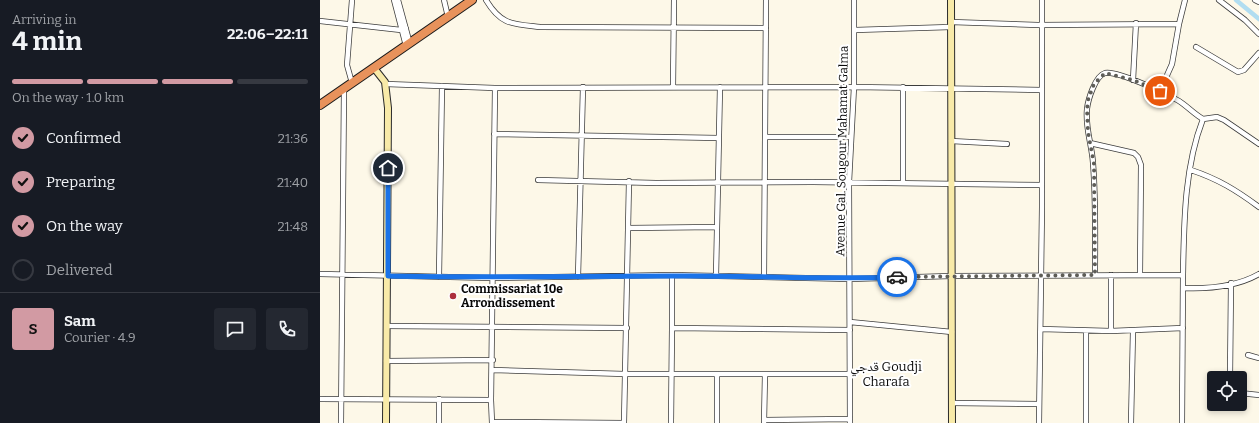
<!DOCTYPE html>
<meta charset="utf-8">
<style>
:root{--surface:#171b24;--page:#242831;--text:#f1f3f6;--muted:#9ea1a6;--line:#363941;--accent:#d29aa3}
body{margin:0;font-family:Bitter,"Noto Naskh Arabic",serif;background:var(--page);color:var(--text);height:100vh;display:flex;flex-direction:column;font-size:15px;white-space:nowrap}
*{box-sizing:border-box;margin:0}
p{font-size:13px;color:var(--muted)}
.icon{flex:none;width:22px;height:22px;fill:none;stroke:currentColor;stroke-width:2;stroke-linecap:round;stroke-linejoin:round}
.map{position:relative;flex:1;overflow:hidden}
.details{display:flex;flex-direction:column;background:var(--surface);width:320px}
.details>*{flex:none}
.buttons{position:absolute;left:887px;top:371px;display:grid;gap:8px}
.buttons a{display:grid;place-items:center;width:40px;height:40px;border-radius:4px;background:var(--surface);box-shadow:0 2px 6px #0003;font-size:20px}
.pin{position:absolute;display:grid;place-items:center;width:34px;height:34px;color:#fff;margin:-17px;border:2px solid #fff;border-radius:50%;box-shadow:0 1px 4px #0007}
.courier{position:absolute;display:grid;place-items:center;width:40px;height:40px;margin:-20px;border:3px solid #1a73e8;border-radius:50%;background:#fff;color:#222;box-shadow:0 1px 5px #0007}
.head em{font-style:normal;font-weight:700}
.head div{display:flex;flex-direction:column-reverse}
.head{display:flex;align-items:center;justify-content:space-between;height:68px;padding:0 12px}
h1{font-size:26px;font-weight:700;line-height:30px}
.bar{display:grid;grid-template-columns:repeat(4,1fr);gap:6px 4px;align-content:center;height:48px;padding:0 12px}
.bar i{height:5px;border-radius:3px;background:var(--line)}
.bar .active{background:var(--accent)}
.bar p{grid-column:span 4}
.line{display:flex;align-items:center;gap:10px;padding:0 12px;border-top:1px solid var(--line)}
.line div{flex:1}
.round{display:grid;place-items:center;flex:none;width:42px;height:42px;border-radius:4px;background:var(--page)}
ol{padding:0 12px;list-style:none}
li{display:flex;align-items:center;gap:12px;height:44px}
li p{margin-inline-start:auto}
li .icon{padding:4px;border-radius:50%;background:var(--accent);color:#111;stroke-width:4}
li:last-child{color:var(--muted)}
li i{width:22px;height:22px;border:2px solid var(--line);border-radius:50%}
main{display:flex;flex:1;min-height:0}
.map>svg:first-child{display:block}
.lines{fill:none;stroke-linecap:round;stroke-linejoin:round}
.canal{stroke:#b1ddf0;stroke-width:4.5}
.street-casing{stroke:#3c3c3c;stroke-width:6}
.secondary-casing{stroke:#2b2b2b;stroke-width:8}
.highway-casing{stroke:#1a1a1a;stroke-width:10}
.street{stroke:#fff;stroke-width:4.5}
.secondary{stroke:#f8eaa8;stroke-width:6}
.highway{stroke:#e8925b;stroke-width:8}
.done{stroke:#5e5d57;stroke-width:4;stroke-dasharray:0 7.2}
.route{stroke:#1a73e8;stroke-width:5}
.poi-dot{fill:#ad2e3d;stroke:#fff;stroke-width:1.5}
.labels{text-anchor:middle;stroke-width:4;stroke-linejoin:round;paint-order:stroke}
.street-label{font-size:12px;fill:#090909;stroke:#fff}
.poi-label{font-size:12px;font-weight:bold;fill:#090909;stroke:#fff;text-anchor:start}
.neighbourhood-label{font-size:13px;fill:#090909;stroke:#fff}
</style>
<main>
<section class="details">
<div class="head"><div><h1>4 min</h1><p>Arriving in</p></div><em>22:06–22:11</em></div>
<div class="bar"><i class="active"></i><i class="active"></i><i class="active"></i><i></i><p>On the way · 1.0 km</p></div>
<ol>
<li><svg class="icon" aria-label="check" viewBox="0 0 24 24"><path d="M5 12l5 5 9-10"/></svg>Confirmed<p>21:36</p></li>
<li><svg class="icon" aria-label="check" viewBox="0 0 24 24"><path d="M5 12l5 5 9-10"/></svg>Preparing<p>21:40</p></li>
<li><svg class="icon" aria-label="check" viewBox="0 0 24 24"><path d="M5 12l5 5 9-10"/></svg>On the way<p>21:48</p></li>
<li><i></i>Delivered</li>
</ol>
<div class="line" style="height:72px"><b class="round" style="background:var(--accent);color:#111">S</b><div><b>Sam</b><p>Courier · 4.9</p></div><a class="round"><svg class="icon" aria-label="chat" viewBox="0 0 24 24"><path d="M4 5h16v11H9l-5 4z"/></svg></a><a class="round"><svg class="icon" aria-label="phone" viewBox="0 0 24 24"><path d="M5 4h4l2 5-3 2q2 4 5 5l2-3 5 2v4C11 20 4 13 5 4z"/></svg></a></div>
</section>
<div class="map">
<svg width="939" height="423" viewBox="0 0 939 423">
<rect width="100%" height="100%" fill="#fdf8e8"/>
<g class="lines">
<path class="canal" d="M916 0 939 19"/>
<defs>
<path id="street" d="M32 0 27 65 32 83
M74 0 86 46
M78 0 90 44
M124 0 128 17
M166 0C181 25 192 24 220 27L446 28
M899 0 925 20 939 34
M935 0 939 2
M0 21 81 30 86 28
M631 22 718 25 859 24
M535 30 631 27
M876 47 918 72 924 70 939 53
M813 80 816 23
M66 84 175 88 534 87 722 90
M353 87 354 0
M583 87V183
M840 91 852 64 859 24 865 0
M174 134 399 138
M445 137H531
M631 141 687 144
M770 143 814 153 818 157 821 165 820 275
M871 170C898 179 916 190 939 207
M218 180 336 183 493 182 722 185
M308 228 397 227
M0 274 173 278 352 275 530 279 631 276 863 275C864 224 864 168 883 119
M352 275V328L530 330
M775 275C775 238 776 200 773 163 772 145 765 128 767 109 768 100 775 76 785 73 797 70 847 94 859 101 867 106 874 114 883 119L897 117 904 120 939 144
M396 276 400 87
M119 277 122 86
M258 277 263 87
M444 277 446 0
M863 288C888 289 918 286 939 274
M530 322 632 332
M67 326 307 328
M721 329 791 331 863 328
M791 331V275
M928 355 939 358
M66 361 173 360
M172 370 305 374H530
M910 378 911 283
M920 393 939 395
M0 399 171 400 172 423
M171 400 175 88
M632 403 719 404
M444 420 530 419
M172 422 304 423
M444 422 445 374
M21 423 24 89
M119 423V399
M304 423 309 181
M351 423 352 328
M397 423V374
M530 423 529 182 534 87V0
M719 423 722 207V0
M766 423V331
M811 423 813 331
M862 423 863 275"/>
<path id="secondary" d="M631 0 632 423
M54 68 65 82 68 108 66 423"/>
<path id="highway" d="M0 105 152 0"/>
</defs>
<use href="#street" class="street-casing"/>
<use href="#secondary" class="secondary-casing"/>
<use href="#highway" class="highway-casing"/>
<use href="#street" class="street"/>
<use href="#secondary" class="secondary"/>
<use href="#highway" class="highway"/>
</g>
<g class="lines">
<path class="done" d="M577 277 775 275 774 164 768 132 767 110 768 100 774 84 785 73 813 80 840 91"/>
<path class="route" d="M68 168V276C163 278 258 276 353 276 428 275 502 280 577 277"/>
</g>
<circle class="poi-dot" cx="133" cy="296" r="4"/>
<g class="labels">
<g class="street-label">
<text transform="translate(522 151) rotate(-89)" y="4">Avenue Gal. Sougour Mahamat Galma</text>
</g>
<g class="poi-label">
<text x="141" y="293">Commissariat 10e<tspan x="141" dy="14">Arrondissement</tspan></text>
</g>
<g class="neighbourhood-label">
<text x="566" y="371">قدجي Goudji<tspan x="566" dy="15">Charafa</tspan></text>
</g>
</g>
</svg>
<div class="buttons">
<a><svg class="icon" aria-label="locate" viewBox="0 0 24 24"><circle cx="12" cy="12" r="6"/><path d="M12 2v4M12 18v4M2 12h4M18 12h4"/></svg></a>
</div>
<div class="pin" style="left:840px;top:91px;background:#ea580c"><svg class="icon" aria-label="bag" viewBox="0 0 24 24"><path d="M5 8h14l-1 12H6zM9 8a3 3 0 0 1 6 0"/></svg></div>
<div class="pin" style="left:68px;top:168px;background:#1f2937"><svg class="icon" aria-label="home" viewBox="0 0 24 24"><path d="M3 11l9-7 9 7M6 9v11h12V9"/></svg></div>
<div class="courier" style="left:577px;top:277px"><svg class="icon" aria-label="car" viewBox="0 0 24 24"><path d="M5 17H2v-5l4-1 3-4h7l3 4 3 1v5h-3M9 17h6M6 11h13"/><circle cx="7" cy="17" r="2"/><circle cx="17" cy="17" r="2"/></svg></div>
</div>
</main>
